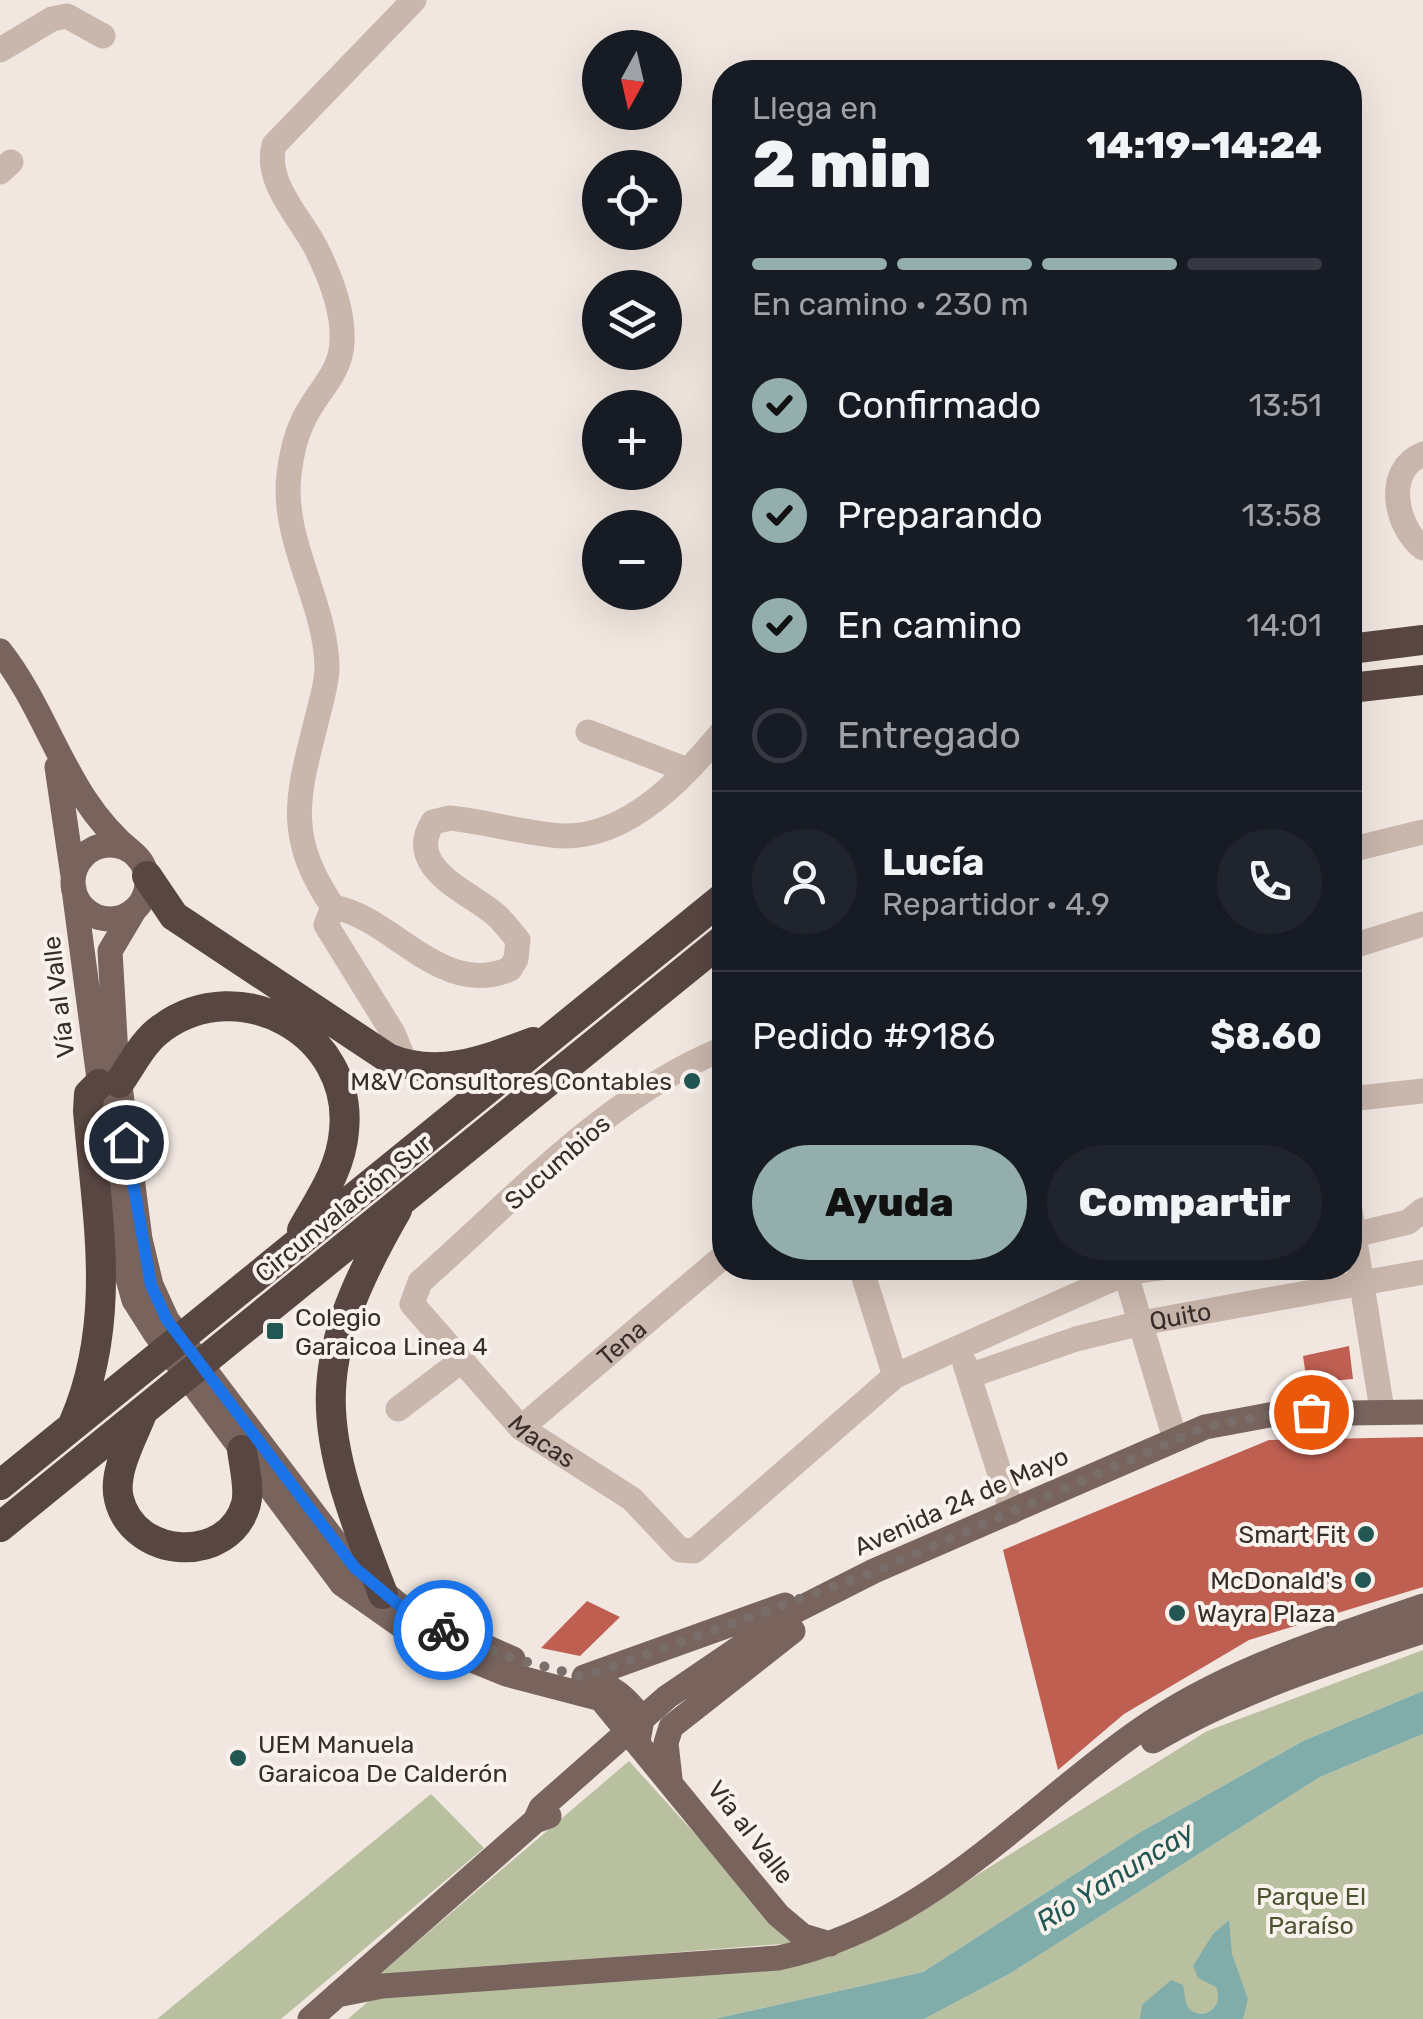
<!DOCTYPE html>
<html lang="es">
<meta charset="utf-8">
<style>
:root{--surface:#171b24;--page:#20242c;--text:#f1f3f6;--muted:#9ea1a6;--line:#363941;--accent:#94adad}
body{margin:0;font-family:Rubik,sans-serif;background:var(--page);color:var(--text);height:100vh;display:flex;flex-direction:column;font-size:38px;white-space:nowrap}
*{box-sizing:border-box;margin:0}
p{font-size:32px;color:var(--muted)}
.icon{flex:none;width:55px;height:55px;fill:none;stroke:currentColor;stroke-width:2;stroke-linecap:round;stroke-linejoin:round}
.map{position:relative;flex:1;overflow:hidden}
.panel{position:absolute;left:712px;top:60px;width:650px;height:1220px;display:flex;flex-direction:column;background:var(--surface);border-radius:40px;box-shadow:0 10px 40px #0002}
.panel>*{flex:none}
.needle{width:65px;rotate:188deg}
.controls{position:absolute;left:582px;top:30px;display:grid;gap:20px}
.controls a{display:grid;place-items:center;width:100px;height:100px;border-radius:50%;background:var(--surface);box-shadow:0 10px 40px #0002;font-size:50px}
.pin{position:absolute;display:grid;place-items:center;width:85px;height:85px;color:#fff;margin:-42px;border:5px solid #fff;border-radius:50%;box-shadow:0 2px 10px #0007}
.courier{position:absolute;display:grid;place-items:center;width:100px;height:100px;margin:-50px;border:8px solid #1a73e8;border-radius:50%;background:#fff;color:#222;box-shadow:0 2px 12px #0007}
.overview em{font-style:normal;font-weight:800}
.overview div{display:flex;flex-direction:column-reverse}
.overview{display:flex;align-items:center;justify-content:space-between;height:170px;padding:0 40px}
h1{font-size:65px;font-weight:800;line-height:75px}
.bar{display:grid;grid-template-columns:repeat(4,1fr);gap:15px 10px;align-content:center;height:120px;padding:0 40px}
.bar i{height:12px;border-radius:8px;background:var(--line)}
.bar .selected{background:var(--accent)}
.bar p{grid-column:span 4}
.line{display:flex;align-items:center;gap:25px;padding:0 40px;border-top:2px solid var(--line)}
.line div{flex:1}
.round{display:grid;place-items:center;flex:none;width:105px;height:105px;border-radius:52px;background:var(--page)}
ol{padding:0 40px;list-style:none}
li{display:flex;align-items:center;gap:30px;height:110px}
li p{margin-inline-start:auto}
li .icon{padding:10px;border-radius:50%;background:var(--accent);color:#111;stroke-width:4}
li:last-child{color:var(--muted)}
li i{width:55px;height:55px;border:5px solid var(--line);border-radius:50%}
.cta{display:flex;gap:20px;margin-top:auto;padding:20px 40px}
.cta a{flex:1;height:115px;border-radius:60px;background:var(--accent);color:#111;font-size:40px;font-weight:800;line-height:115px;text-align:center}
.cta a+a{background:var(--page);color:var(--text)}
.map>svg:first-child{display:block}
.green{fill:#b9c0a0}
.water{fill:#80adaa}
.building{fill:#be5f51}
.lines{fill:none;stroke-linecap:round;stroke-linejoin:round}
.minor{stroke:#c9b6ac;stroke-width:25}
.major{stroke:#78635d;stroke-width:25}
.highway{stroke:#584642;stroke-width:30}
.done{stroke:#796e6a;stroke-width:10;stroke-dasharray:0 18}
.route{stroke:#1a73e8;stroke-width:12}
.poi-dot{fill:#225754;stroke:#f9f2ec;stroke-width:4}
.labels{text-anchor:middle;stroke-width:8;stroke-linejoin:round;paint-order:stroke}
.street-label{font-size:25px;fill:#382d2a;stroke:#f9f2ec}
.poi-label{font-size:25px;fill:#382d2a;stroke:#f9f2ec;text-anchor:end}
.park-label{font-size:25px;fill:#4b5430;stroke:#f9f2ec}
.water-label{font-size:28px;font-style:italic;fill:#225754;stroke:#f9f2ec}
</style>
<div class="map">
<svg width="1423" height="2019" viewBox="0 0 1423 2019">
<rect width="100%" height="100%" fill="#f1e7e0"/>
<path class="green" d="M1423 1650V1691L1303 1741 1137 1834 923 1972 714 2019H348L372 1998 752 1969 850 1949 894 1927 1207 1731Z
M1423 1734V2019H924L1011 1973 1320 1777Z
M629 1761 794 1943 377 1976Z
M431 1794 484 1848 281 2019H157Z"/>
<path class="water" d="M1423 1691V1734L1320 1777 1011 1973 924 2019H714L923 1972 1137 1834 1303 1741Z
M1229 1920 1232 1954 1248 1999 1243 2019H1140L1142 2005 1171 1980 1183 1985C1186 2000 1184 2014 1204 2014 1217 2009 1221 2000 1216 1987L1198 1978 1193 1966 1213 1934Z"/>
<path class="building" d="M1349 1346 1353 1379 1307 1383 1303 1356Z
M1423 1437V1587L1249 1640 1124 1714 1058 1770 1003 1550 1269 1440Z
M587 1601 620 1617 580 1656 541 1648Z"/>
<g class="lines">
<g class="minor">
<path d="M0 50 52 19 67 16 103 36"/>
<path d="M0 172 11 162"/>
<path d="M1423 454C1383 470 1396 528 1423 548"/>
<path d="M588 732 687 770"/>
<path d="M1350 850 1423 832"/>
<path d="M333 907C288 840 295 803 315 727 319 708 327 686 327 667 326 602 281 541 289 474 291 457 295 438 302 423 314 394 341 375 342 342 344 310 330 276 316 248 300 217 264 182 274 145L414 0"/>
<path d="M1350 947 1423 924"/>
<path id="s1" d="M725 1048C609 1094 513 1200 420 1282L412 1304 521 1428 632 1499 680 1550 694 1551 895 1376 1126 1273 1161 1268"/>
<path d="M406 1065 393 1033 326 925 333 907C393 917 441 999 510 969L516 959 518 940C511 932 504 922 496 915 468 891 404 868 433 822L450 818C488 822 526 834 564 836 630 837 687 775 725 728"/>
<path d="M1350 1099 1423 1091"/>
<path d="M1350 1210 1382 1410"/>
<path d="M1350 1236 1408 1222 1423 1210"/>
<path d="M861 1268 895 1376"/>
<path d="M1124 1268 1175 1439"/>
<path d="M965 1364 1012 1512"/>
<path id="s2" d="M969 1376 1076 1339 1141 1323 1423 1272"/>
<path d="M398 1409 461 1361"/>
<path id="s3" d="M521 1428 725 1255"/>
</g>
<path class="major" d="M0 651C51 716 65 798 132 852
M57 767 73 876
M73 882a37 37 0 1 1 74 0a37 37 0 1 1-74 0Z
M74 889 123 1261 134 1300 155 1333 342 1584 420 1639 506 1674 601 1699 778 1915 803 1936 830 1944
M135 909 110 951 116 1055 140 1239 151 1285 167 1320 355 1568 406 1611 513 1659
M584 1677 785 1605
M586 1678C612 1686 625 1696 642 1719L638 1741
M1153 1741C1238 1691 1330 1662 1423 1631
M670 1779 666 1743 671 1727 793 1631
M535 1821 541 1808 667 1697 789 1614 874 1571 1205 1427 1275 1414 1423 1412
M337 1995 382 1986 778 1958C924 1928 1021 1814 1137 1732 1223 1671 1324 1640 1423 1606
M310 2019 535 1821 549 1816"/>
<path class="highway" d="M1350 649 1423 640
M1350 688 1423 680
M147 876 174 916 388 1058C438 1079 485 1060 533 1042
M119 1083C132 1065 143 1041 162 1028 240 971 354 1033 344 1131 341 1169 320 1198 302 1230
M143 1411C134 1435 112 1472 119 1499 134 1560 229 1565 246 1504 250 1489 244 1466 242 1450
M74 1422C118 1320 97 1218 88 1111L89 1094 99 1084
M0 1485 725 896
M0 1527 725 938
M383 1594C318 1427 304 1371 397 1210"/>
</g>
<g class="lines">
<path class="done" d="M443 1630 512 1658 584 1677 874 1572 1205 1427 1275 1414 1311 1412"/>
<path class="route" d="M126 1142 151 1285 167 1320 355 1568 406 1611 443 1630"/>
</g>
<g class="poi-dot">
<circle cx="692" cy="1081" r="10"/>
<rect x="265" y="1321" width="20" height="20" rx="5"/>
<circle cx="1366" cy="1534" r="10"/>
<circle cx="1363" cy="1580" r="10"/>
<circle cx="1177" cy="1613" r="10"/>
<circle cx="238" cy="1758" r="10"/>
</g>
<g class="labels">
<g class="street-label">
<text transform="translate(58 997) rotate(-97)" y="9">Vía al Valle</text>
<text transform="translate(557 1162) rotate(-41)" y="9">Sucumbios</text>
<text transform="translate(343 1208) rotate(-39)" y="9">Circunvalación Sur</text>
<text dy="9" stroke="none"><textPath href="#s2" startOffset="220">Quito</textPath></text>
<text dy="9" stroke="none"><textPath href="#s3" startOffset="132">Tena</textPath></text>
<text dy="9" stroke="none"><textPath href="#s1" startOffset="600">Macas</textPath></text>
<text transform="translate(961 1501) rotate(-24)" y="9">Avenida 24 de Mayo</text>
<text transform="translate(751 1832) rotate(52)" y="9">Vía al Valle</text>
</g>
<g class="poi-label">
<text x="672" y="1090">M&amp;V Consultores Contables</text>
<text x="295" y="1326" text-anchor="start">Colegio<tspan x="295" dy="29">Garaicoa Linea 4</tspan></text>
<text x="1346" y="1543">Smart Fit</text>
<text x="1343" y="1589">McDonald's</text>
<text x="1197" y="1622" text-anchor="start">Wayra Plaza</text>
<text x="258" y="1753" text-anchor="start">UEM Manuela<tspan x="258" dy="29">Garaicoa De Calderón</tspan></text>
</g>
<g class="park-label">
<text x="1311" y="1905">Parque El<tspan x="1311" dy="29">Paraíso</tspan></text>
</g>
<g class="water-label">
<text transform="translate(1115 1876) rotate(-32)" y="10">Río Yanuncay</text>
</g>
</g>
</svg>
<div class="controls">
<a><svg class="needle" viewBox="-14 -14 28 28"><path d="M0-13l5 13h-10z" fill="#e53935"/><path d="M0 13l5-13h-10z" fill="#9ea1a6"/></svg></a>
<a><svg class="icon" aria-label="locate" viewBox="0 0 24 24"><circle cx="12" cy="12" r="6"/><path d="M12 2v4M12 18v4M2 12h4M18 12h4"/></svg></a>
<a><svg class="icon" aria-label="layers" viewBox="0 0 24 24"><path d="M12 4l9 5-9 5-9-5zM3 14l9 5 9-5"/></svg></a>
<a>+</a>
<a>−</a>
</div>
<div class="pin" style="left:1311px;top:1412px;background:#ea580c"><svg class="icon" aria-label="bag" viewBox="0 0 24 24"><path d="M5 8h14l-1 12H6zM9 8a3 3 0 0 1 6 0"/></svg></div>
<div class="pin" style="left:126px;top:1142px;background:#1f2937"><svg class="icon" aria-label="home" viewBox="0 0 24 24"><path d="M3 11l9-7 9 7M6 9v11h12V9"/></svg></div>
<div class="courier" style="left:443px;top:1630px"><svg class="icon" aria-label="bike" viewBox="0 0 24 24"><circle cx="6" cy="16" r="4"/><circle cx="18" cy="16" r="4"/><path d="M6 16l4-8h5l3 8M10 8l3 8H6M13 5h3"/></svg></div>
<section class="panel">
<div class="overview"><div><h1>2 min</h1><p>Llega en</p></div><em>14:19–14:24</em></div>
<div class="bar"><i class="selected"></i><i class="selected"></i><i class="selected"></i><i></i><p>En camino · 230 m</p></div>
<ol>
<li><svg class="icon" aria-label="check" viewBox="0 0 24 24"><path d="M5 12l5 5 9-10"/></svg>Confirmado<p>13:51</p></li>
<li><svg class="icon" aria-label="check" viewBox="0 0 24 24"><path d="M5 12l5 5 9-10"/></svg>Preparando<p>13:58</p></li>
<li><svg class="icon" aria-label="check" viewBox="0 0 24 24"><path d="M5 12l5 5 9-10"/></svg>En camino<p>14:01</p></li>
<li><i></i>Entregado</li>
</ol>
<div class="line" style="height:180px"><a class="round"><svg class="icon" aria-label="person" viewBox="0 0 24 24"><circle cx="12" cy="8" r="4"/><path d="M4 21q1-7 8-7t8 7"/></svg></a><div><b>Lucía</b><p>Repartidor · 4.9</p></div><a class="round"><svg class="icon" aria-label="phone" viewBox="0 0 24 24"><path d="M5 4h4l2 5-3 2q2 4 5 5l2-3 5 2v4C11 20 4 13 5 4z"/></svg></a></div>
<div class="line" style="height:130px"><div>Pedido #9186</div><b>$8.60</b></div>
<div class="cta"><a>Ayuda</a><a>Compartir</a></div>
</section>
</div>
